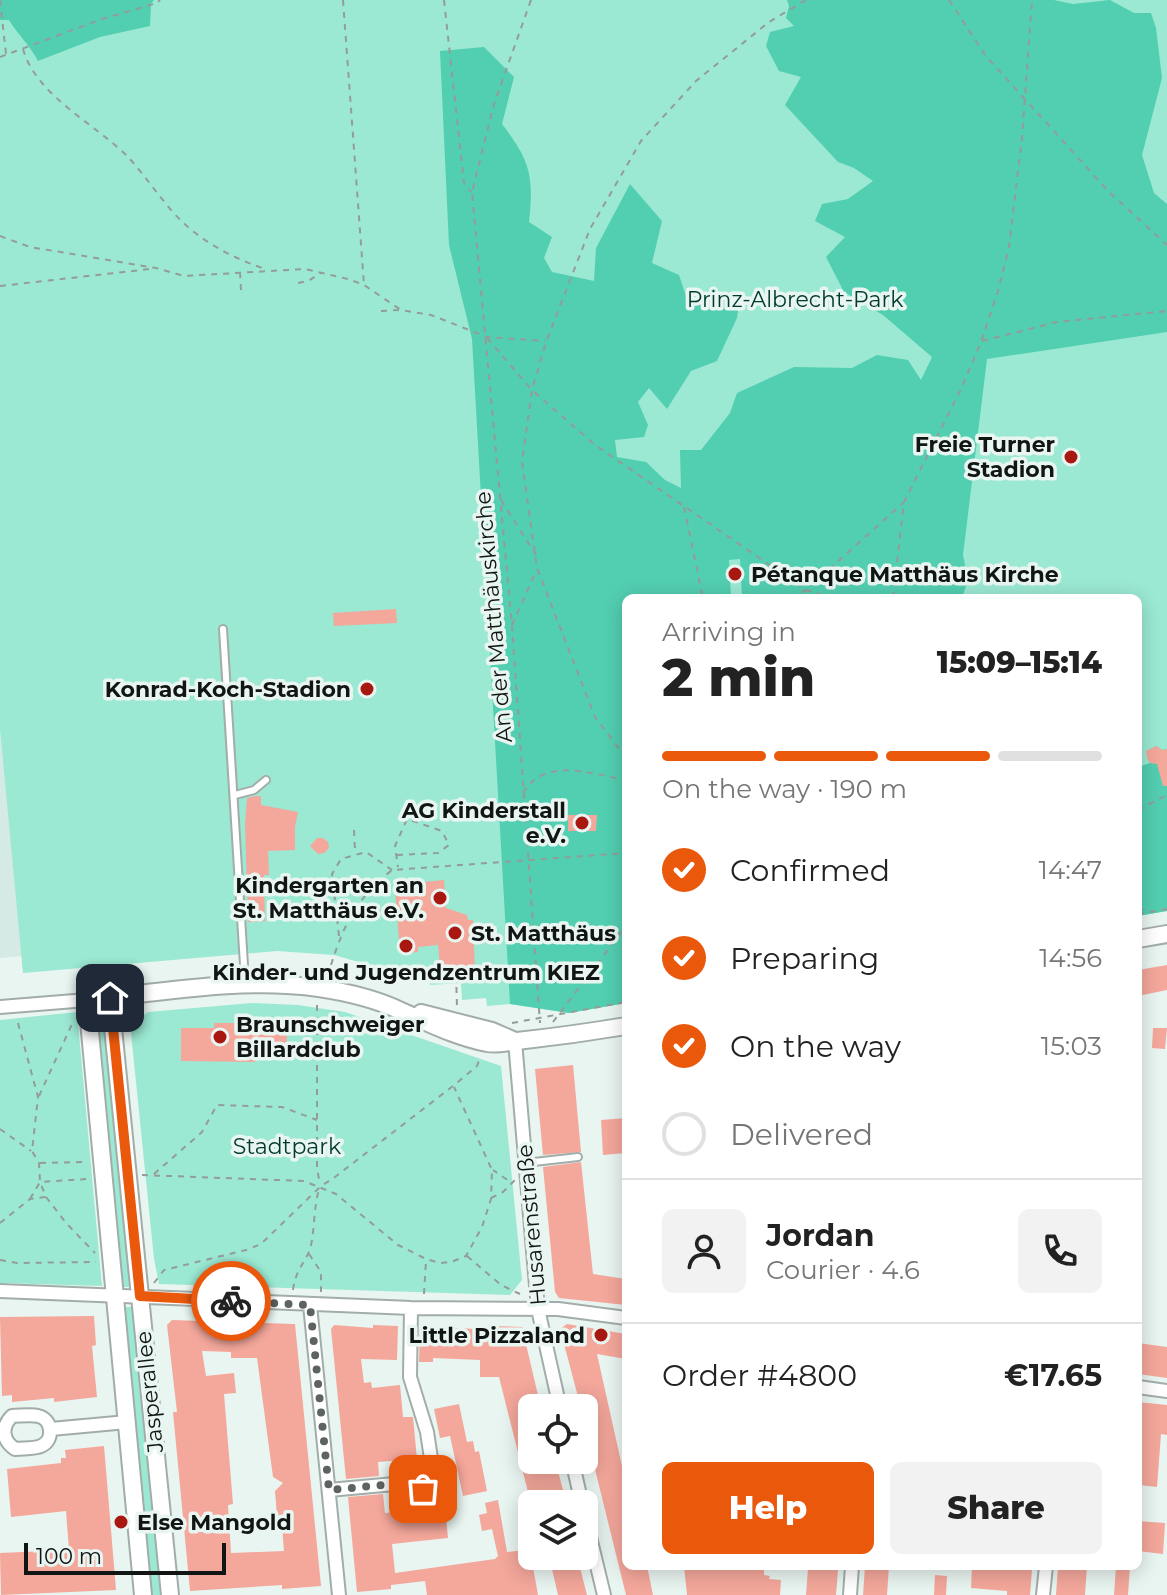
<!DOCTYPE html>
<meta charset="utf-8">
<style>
:root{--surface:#fff;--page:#f2f2f2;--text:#222;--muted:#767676;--line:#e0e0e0;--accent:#ea580c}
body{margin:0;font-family:Montserrat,sans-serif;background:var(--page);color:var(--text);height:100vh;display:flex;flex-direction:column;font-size:30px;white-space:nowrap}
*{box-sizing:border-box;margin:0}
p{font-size:26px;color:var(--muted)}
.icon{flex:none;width:44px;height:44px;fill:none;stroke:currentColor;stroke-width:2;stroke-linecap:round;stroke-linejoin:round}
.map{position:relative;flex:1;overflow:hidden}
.sheet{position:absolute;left:622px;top:594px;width:520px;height:976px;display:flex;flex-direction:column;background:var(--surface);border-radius:12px;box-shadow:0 4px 20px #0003}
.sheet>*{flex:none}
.buttons{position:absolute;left:518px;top:1394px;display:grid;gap:16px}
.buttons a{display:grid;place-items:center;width:80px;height:80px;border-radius:12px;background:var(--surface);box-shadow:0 4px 20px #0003;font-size:40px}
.scale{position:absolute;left:24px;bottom:20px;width:202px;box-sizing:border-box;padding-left:8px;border:4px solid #111513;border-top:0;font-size:22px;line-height:28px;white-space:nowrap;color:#111513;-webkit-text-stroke:6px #e9f5f1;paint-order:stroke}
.pin{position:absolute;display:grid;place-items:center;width:68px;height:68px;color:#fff;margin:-34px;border-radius:16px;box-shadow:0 4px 12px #0006}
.courier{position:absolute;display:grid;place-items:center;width:80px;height:80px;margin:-40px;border:6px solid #ea580c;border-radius:50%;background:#fff;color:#222;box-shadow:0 2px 10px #0007}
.summary em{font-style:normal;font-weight:800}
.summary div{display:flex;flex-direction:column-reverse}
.summary{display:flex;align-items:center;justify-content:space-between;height:136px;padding:0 40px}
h1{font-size:52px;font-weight:800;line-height:60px}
.bar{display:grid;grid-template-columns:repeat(4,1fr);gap:12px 8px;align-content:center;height:96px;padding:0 40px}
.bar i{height:10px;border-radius:6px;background:var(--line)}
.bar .selected{background:var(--accent)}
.bar p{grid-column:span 4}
.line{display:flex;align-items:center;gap:20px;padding:0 40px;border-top:2px solid var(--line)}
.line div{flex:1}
.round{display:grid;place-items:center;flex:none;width:84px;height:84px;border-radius:12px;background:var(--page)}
ol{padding:0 40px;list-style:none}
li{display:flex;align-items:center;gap:24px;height:88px}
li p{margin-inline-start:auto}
li .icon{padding:8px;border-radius:50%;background:var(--accent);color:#fff;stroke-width:4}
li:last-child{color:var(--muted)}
li i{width:44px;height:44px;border:4px solid var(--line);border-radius:50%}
.cta{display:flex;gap:16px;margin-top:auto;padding:16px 40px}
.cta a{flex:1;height:92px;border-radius:12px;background:var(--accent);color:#fff;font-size:32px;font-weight:800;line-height:92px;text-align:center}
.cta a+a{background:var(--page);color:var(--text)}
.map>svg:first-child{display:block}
.built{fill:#d5eae4}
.green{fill:#9be9d3}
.forest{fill:#52ceb1}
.building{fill:#f4a79b;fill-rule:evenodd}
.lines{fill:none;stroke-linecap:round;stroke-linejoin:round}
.service-casing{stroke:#a2ada9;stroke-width:10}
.minor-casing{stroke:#a2ada9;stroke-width:16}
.tertiary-casing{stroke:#a2ada9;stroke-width:20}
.path{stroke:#949c99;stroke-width:2;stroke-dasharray:6 6;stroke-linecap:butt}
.service{stroke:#fff;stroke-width:6}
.minor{stroke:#fff;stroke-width:12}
.tertiary{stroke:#fff;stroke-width:16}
.done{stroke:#5d6361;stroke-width:8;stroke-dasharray:0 14.4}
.route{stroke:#ea580c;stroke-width:10}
.poi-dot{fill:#a91711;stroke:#e9f5f1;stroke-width:3}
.labels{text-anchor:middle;stroke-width:7;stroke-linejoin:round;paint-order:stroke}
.park-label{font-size:22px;fill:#003a2f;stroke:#e9f5f1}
.poi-label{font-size:22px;font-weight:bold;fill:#111513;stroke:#e9f5f1;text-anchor:end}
.street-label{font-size:22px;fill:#111513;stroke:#e9f5f1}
</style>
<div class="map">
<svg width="1167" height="1595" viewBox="0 0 1167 1595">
<rect width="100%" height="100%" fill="#e9f5f1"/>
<path class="built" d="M0 730 22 956 0 958Z"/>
<path class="green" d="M0 0H1167V911L1138 916V598H626V1003L569 1013 510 1004 487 1006 486 998 462 1000 461 983 430 985 429 971 400 974 334 955 277 951 23 973 0 730Z
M252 1003 298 1005 345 1012 501 1066 522 1280 510 1295 159 1284 154 1259 131 1033 139 1018 148 1012Z
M77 1012 102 1286 0 1283V1020Z
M105 1019 132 1287H120L94 1021Z
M120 1307H137L165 1595H148Z"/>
<path class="forest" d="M0 0H154L151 4 150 26 100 37 38 61C30 45 18 35 9 20H0Z
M787 0H1054L1073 4 1110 0 1134 13H1151L1156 28 1162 78 1142 155 1154 193 1167 204V332L987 359 963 555 968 580 962 598H742L740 559 729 560 731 598H626V1003L569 1013 510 1004 472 339 449 245 440 51 484 47 514 77 502 124C530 161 534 175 529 222L552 237 544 258 552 272 594 281 596 248 630 184 662 221 652 263 679 275 688 302 717 298 739 303 737 318 717 361 691 371 667 409 649 388 638 402 648 425 644 437 615 440 617 457 646 462 665 480 681 488 680 450H701L730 413 737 393 794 367 852 368 877 355 908 360 921 380 932 357 883 315 844 292 826 257 845 237 815 221 822 204 848 199 873 181 854 168 838 162 785 105 801 77 779 71 766 46 770 32 794 26 786 18 789 6Z
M1156 746 1162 750 1167 749V911L1138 916V767L1150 763 1147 751Z"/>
<path class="building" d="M396 609 397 623 334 626 333 613Z
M1156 746 1162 750 1167 749V786H1163L1157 764 1150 763 1147 758 1146 751Z
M255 796H261V805L298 812 295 827V850L268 851 269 875H264L265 921 248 922 245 824 247 798Z
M568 815H597L596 831H568Z
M317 838H323L328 842 329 848 324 853 318 854 310 846Z
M444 880 446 908 467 915 468 920H473L475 973 441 976 438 945 418 947V952L400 954 395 888 413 887V883Z
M1167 965V990L1138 996V970Z
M214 1023H249V1030L287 1031 286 1058H256L255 1062 181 1061V1028H214Z
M1153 1028H1167L1165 1049 1152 1048Z
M573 1065 581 1152 543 1155 535 1069Z
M626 1118V1153L603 1155 601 1120Z
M581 1162 593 1274 626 1279V1305L559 1298 555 1292 543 1167Z
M94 1316 96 1345 92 1346 97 1397 54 1402V1398L12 1402V1395L2 1396 0 1317Z
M172 1320 295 1324 321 1586 282 1589V1585L190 1591 173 1412H177L167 1325ZM202 1351 231 1352V1358H257L273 1477 283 1483 275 1491 277 1516 281 1515 284 1551 231 1553 228 1505 233 1504 224 1394 236 1393 234 1373 206 1376Z
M567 1324 626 1334V1359L597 1354 626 1484V1566H647L653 1595H626L589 1445 584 1408H581L560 1329Z
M334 1325 373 1328V1325L398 1326 397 1360 361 1359 364 1383 371 1382 372 1388 400 1385 403 1417H413L417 1459 378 1462 379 1476 346 1479 331 1329Z
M420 1326 495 1330V1326L522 1327 541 1408H532V1460H555L566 1501 531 1504 499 1377H480V1360L433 1358V1362H419Z
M1138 1343 1167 1347V1378L1138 1374Z
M1138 1402 1167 1405V1435L1161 1434 1157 1487 1138 1485Z
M459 1404 467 1442 473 1441 475 1452 479 1451 487 1491 463 1496 450 1436 440 1438 434 1409Z
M104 1446 116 1590 1 1595 0 1553 69 1550 66 1511 11 1517 7 1469 61 1463V1458H66L65 1450Z
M383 1494 385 1513 445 1506 448 1538 392 1544 395 1573 495 1559 498 1556 492 1529 482 1531 479 1515 487 1513 485 1503 498 1500 507 1552 524 1550 527 1568 533 1567 538 1595H427L425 1581 391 1585V1589L357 1592 348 1497Z
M1138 1521 1165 1523 1163 1554 1138 1551Z
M549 1556H577L587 1595H558Z
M684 1566H764V1575L770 1576 769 1579 781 1580 780 1595H687Z
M865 1566H889L887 1595H863Z
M972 1566 1032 1570 1030 1595H1007V1591L971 1588Z
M1058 1566H1087L1085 1595H1056Z
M1116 1566H1130L1128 1595H1114Z
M808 1568 838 1570 836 1595H806Z
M935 1575 947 1576 946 1595H934Z"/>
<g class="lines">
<defs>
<path id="service" d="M223 629 245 981
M235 795 254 790 266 780
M525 1163 578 1157"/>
<path id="minor" d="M0 1007 87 1000
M515 1041 538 1309 560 1408
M0 1291 411 1308 558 1309 626 1318
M310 1305 339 1595
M1138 1387 1167 1391
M12 1416C20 1416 31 1414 38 1416 52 1419 55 1440 41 1446 34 1449 23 1448 15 1449 2 1440 1 1427 12 1416Z
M51 1429 127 1422
M572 1460 582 1504
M416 1482 427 1491 441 1487 445 1476 438 1467 432 1465
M329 1490 416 1482 422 1471 432 1465 427 1432 410 1377 411 1308
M584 1512 604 1595
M850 1595 852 1566
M1043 1595 1046 1566"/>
<path id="tertiary" d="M1138 939 1167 934
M110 998 170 1595
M421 1013 492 1031 515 1041
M143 1595 87 1000C163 992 243 977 319 988 346 992 376 999 401 1011 429 1023 456 1037 487 1043 499 1045 506 1042 517 1041 554 1037 590 1032 626 1026"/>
</defs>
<use href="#service" class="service-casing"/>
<use href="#minor" class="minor-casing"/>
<use href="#tertiary" class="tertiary-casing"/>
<path class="path" d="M0 0 6 54
M343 0 364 285
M444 0 464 183 471 192
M531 0 494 104 472 192 512 626 540 1023
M949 0 985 55 1108 191 1167 245
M23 49C36 96 96 124 129 158 151 182 168 212 194 232 216 249 239 260 265 269
M0 57 102 19 157 3 160 0
M0 236 30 247 156 268 184 276 305 269 348 279 364 285 401 310 431 315 487 337 545 341
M240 272 241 290
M298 283 308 281 321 273
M0 286 150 269
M381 311 400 310
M487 338 532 390 595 445 806 590 831 598
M982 341 1057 322 1167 311
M501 500 536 555
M684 507 703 598
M791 598 806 590 903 503
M893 598 904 502 961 389 981 342 998 291 1009 247 1022 138 1032 0
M512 625 537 569
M626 758 595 717 537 568 522 462 532 390 546 342 590 229 641 141 696 81 769 22 806 0
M523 793C545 756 591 774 626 780
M1138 810 1167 795
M354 830 355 850
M397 855 438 853 449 845 442 831 407 819 395 846 398 867
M1138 907 1147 912
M1138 914 1167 909
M339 936 332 874 341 859 366 852 392 870
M331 965C344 924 357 898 392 870L626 853
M456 975 457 1006
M317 1005V1169L320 1184
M553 1022 626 926
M18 1023 38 1097 32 1151 39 1163 40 1182 46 1197 66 1223 95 1253
M512 1023 626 1002
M39 1096 73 1022
M0 1129 31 1151
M40 1163 85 1162
M154 1174 202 1132 217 1105 282 1107 317 1120
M142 1175 304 1181 336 1194 398 1245 426 1259 440 1263 451 1262 466 1256 482 1227 491 1199 492 1170 454 1087
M491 1198 503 1192 514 1181 506 1179 493 1170
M30 1199 40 1182 88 1179
M0 1223 30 1199 46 1197
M309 1254 321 1272V1292
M467 1256 501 1285 520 1294
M0 1260 17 1263 96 1262
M154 1283 164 1270 246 1250 261 1244 321 1186 335 1177 453 1086 477 1066 480 1058
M293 1290C295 1274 301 1267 308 1254 315 1241 313 1207 319 1190
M424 1294 426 1260"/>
<use href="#service" class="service"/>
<use href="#minor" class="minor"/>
<use href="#tertiary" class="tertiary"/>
</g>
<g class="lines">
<path class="done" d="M231 1301 310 1305 329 1490 416 1482 423 1489"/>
<path class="route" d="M110 998 140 1296 231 1301"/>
</g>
<g class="poi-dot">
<circle cx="1071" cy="457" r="8"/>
<circle cx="735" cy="574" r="8"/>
<circle cx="367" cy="689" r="8"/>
<circle cx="582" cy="823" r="8"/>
<circle cx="440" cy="898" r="8"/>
<circle cx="455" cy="933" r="8"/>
<circle cx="406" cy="946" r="8"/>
<circle cx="220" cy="1037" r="8"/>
<circle cx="601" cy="1335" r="8"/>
<circle cx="121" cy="1522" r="8"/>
</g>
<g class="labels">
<g class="park-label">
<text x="795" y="307">Prinz-Albrecht-Park</text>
<text x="287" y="1154">Stadtpark</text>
</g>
<g class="poi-label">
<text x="1055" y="452">Freie Turner<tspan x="1055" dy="25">Stadion</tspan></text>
<text x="751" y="582" text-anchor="start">Pétanque Matthäus Kirche</text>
<text x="351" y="697">Konrad-Koch-Stadion</text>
<text x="566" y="818">AG Kinderstall<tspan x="566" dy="25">e.V.</tspan></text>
<text x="424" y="893">Kindergarten an<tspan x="424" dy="25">St. Matthäus e.V.</tspan></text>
<text x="471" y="941" text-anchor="start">St. Matthäus</text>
<text x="406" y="980" text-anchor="middle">Kinder- und Jugendzentrum KIEZ</text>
<text x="236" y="1032" text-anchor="start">Braunschweiger<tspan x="236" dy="25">Billardclub</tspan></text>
<text x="585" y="1343">Little Pizzaland</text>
<text x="137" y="1530" text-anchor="start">Else Mangold</text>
</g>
<g class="street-label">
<text transform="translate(493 617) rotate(-95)" y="8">An der Matthäuskirche</text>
<text transform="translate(531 1225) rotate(-95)" y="8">Husarenstraße</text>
<text transform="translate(149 1392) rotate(-96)" y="8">Jasperallee</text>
</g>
</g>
</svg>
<div class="buttons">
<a><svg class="icon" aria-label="locate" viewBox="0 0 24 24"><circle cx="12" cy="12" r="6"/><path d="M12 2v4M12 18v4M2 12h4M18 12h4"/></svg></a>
<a><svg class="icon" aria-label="layers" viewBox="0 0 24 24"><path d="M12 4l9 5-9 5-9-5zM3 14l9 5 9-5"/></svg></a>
</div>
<div class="scale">100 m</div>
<div class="pin" style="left:423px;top:1489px;background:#ea580c"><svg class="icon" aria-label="bag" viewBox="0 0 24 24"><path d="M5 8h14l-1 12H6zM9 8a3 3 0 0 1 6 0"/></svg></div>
<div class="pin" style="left:110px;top:998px;background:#1f2937"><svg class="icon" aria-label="home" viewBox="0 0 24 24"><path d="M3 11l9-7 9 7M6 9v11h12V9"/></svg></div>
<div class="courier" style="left:231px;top:1301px"><svg class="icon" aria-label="bike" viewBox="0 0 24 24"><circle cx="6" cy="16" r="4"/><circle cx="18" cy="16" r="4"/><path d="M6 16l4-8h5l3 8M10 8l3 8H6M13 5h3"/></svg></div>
<section class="sheet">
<div class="summary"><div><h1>2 min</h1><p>Arriving in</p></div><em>15:09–15:14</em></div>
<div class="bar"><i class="selected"></i><i class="selected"></i><i class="selected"></i><i></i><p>On the way · 190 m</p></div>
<ol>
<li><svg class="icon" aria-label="check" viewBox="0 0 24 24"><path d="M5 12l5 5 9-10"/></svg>Confirmed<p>14:47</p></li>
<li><svg class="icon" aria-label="check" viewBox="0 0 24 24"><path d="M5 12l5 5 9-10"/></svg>Preparing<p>14:56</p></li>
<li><svg class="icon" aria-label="check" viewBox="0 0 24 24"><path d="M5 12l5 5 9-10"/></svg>On the way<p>15:03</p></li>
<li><i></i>Delivered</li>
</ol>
<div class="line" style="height:144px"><a class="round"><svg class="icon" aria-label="person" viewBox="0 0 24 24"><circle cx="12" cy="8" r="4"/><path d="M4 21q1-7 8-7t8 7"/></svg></a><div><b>Jordan</b><p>Courier · 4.6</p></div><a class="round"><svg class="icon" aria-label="phone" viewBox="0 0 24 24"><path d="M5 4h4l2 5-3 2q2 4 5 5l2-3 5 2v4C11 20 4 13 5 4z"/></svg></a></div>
<div class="line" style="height:104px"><div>Order #4800</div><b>€17.65</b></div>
<div class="cta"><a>Help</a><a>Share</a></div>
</section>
</div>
